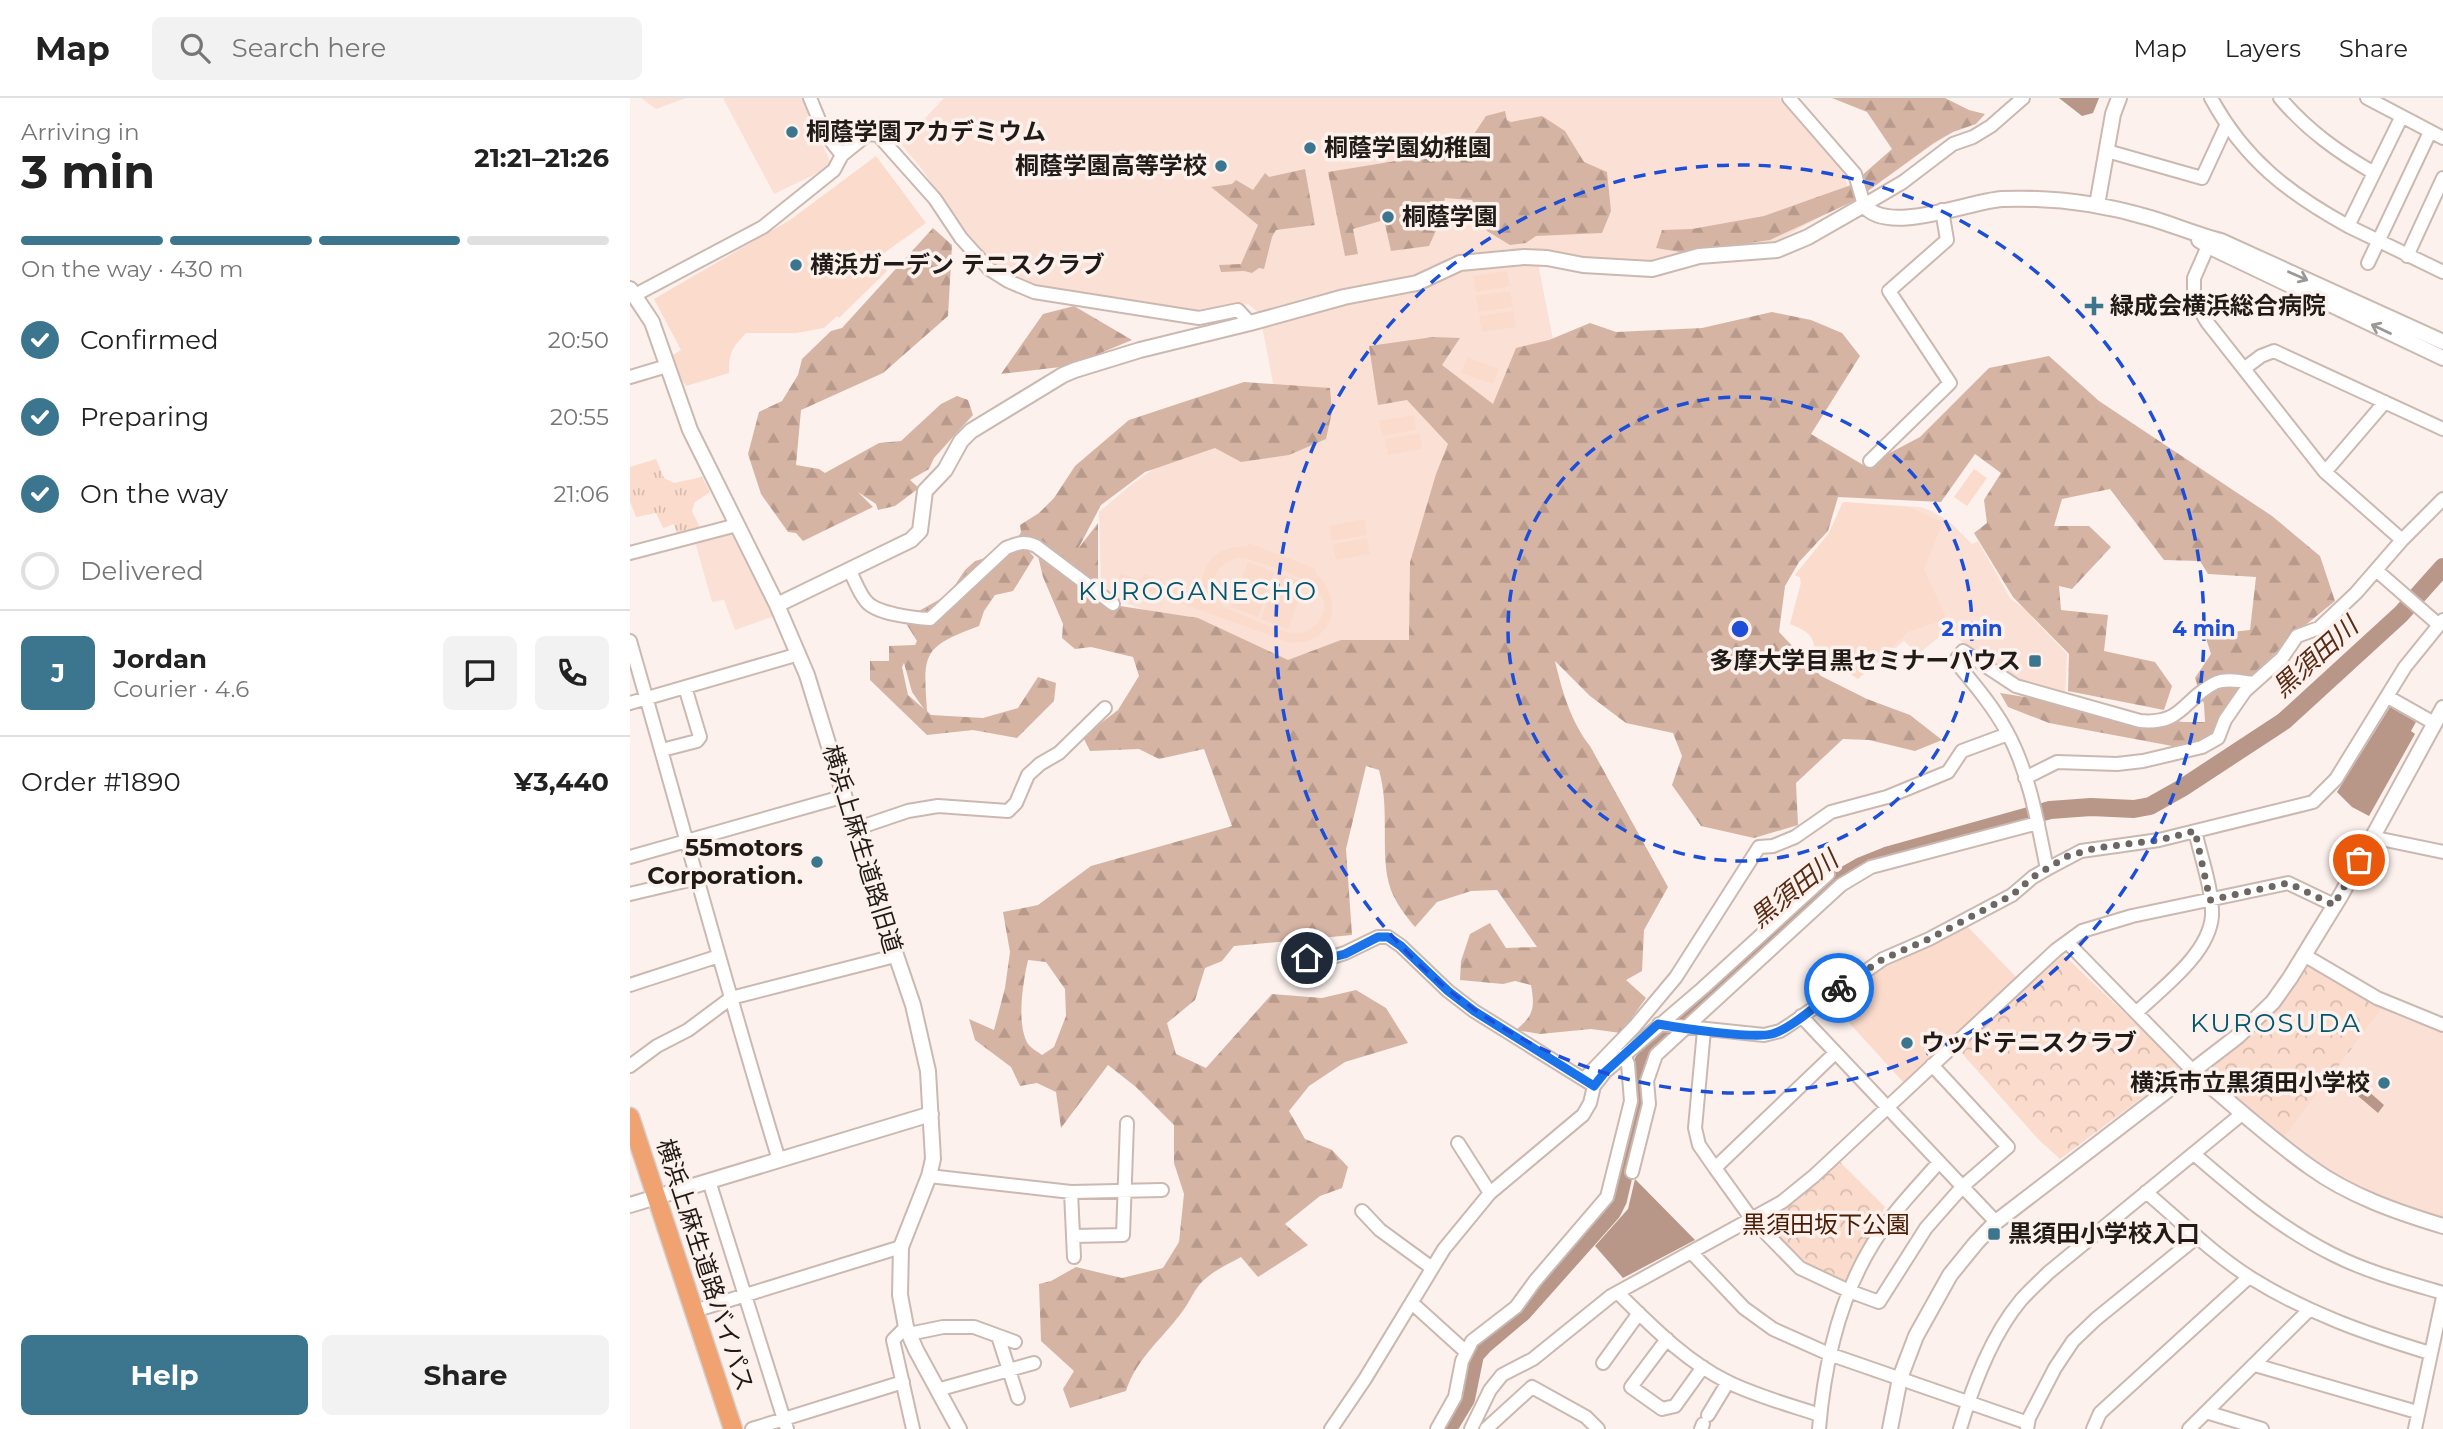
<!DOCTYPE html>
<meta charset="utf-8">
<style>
:root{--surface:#fff;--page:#f2f2f2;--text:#222;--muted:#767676;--line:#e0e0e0;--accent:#3b768e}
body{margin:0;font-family:Montserrat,"Noto Sans JP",sans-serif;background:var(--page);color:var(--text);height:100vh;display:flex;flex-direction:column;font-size:26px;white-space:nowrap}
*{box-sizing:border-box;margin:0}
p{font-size:23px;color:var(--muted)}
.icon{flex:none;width:38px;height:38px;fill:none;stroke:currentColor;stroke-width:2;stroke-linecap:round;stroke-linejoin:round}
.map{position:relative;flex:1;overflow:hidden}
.panel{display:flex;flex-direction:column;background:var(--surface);width:630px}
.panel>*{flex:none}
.pin{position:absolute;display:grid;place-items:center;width:60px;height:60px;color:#fff;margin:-30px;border:4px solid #fff;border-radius:50%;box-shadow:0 2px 7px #0007}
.courier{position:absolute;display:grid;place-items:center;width:70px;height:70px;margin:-35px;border:5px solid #1a73e8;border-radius:50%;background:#fff;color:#222;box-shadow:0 2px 9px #0007}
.overview em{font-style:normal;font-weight:700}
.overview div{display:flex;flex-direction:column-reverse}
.overview{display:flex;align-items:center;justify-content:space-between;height:119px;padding:0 21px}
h1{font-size:46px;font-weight:700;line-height:52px}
.bar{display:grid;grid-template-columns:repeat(4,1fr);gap:10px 7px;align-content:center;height:84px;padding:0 21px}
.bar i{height:9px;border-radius:5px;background:var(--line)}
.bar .active{background:var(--accent)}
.bar p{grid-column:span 4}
.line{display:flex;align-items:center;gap:18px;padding:0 21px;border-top:2px solid var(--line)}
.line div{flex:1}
.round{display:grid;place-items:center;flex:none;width:74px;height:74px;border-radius:10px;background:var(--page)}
ol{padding:0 21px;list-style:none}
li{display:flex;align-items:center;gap:21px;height:77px}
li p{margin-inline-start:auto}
li .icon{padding:7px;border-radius:50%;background:var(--accent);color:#fff;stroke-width:4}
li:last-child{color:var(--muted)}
li i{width:38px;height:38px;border:4px solid var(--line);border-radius:50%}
.button{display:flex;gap:14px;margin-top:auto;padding:14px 21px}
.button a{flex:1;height:80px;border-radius:10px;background:var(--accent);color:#fff;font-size:28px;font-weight:700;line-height:80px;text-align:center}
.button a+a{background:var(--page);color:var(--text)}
header{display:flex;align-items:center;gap:42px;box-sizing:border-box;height:98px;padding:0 35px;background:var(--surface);border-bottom:2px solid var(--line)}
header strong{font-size:33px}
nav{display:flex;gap:38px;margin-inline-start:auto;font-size:24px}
.search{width:490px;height:63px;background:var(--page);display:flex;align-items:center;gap:18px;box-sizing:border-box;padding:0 24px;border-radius:10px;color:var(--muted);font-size:26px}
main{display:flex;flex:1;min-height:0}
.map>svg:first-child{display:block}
.built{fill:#fbe1d5}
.grass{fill:url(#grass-tufts)}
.forest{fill:url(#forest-firs);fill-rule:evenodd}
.park{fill:url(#park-crowns)}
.pitch{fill:#fbdbcc;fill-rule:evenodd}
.water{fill:#b89788}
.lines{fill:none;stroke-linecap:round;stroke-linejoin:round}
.river{stroke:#b89788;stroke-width:18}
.minor-casing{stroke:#cbb9b1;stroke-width:16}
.tertiary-casing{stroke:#cbb9b1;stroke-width:18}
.primary-casing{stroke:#d3d1d1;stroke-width:21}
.minor{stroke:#fff;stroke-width:12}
.tertiary{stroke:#fff;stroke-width:14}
.primary{stroke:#f0a370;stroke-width:18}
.oneway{stroke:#9b9897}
.done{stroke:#6e6662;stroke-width:7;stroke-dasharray:0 12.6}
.route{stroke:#1a73e8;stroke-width:9}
.ring{fill:none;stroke:#1d4ed8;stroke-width:3.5;stroke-dasharray:12 9}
.poi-dot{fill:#3b768e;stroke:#fcf1ec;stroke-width:2.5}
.labels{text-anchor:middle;stroke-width:7;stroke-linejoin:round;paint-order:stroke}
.poi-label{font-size:24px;font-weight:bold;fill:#211b18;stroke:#fcf1ec;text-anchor:start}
.street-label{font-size:24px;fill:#211b18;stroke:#fcf1ec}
.park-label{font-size:24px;fill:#491d05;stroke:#fcf1ec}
.neighbourhood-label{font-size:26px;letter-spacing:2px;fill:#02566f;stroke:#fcf1ec}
.water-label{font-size:26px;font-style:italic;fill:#592c15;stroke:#fcf1ec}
.centre{fill:#1d4ed8;stroke:#fcf1ec;stroke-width:3.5}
.ring-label{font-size:21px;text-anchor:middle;font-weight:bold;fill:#1d4ed8;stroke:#fcf1ec;stroke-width:7;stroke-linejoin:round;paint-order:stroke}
</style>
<header>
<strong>Map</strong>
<div class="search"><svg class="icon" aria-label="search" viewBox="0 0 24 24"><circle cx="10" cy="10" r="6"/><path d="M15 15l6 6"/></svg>Search here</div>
<nav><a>Map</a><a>Layers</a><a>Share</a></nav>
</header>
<main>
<section class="panel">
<div class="overview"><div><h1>3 min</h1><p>Arriving in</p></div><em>21:21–21:26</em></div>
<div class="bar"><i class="active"></i><i class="active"></i><i class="active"></i><i></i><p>On the way · 430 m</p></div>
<ol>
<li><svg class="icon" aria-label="check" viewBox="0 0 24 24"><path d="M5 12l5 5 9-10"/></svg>Confirmed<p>20:50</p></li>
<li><svg class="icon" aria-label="check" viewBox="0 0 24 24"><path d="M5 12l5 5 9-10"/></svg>Preparing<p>20:55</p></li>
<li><svg class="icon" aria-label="check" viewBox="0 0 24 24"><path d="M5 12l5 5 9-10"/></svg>On the way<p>21:06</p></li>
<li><i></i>Delivered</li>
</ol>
<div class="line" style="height:126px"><b class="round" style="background:var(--accent);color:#fff">J</b><div><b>Jordan</b><p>Courier · 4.6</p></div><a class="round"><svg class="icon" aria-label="chat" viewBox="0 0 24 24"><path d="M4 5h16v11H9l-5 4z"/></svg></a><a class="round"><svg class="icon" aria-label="phone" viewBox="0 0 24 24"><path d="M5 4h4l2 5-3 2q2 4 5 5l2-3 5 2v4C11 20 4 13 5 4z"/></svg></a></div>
<div class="line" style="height:91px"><div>Order #1890</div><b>¥3,440</b></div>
<div class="button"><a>Help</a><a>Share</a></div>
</section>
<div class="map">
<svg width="1813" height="1331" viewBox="0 0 1813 1331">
<defs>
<pattern id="grass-tufts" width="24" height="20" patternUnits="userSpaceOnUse" patternTransform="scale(1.75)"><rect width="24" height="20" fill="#fbdbcc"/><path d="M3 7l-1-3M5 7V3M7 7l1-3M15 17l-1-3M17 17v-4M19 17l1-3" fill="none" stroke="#d7bbae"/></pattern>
<pattern id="forest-firs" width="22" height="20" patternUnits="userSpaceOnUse" patternTransform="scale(1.75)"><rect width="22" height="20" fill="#d5b4a4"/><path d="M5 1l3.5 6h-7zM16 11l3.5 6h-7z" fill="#b79a8c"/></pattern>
<pattern id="park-crowns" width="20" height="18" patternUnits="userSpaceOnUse" patternTransform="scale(1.75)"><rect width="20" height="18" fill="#fbdbcc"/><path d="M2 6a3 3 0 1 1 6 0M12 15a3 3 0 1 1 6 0" fill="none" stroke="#d7bbae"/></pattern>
</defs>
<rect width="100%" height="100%" fill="#fcf1ec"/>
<path class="built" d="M11 0H56L26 11Z
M93 0H172L202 68 144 96Z
M314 0H1149L1214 75 1221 102 1145 144 1065 150 1013 167 908 152 828 158 783 178 690 196 628 214 618 206 566 213 410 190 358 162 336 135 291 70 271 46Z
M908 165 928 267 783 544 648 569 595 539 492 504 471 486 469 414 501 387 550 352 638 298 643 285 632 228 834 169Z
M1213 404 1290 409 1302 413 1321 425 1342 446 1348 443 1380 500 1394 511 1437 556 1435 596 1387 583 1317 533 1288 556 1274 543 1228 581 1219 575 1189 567 1182 537 1175 531 1160 526 1171 485 1170 479 1165 477 1199 435Z
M102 434 145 518 105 532 94 502 82 504 65 444Z
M1754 908 1813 929V1119L1738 1094 1694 1069 1653 1041Z"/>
<path class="grass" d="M26 361 34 380 44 385 72 379 80 394 65 404 62 413 71 432 47 437 44 426 33 430 26 415 6 419 0 403V369Z"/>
<path class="forest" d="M1202 0H1315L1339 12 1355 16 1346 26 1323 34 1304 45 1224 103 1140 142 1056 155 1026 150 1032 132 1062 131 1134 118 1221 87 1262 51 1237 14Z
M875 13 877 22 881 24 912 18 935 33 954 64 977 74 981 113 972 135 906 138 896 145 880 147 857 133 842 102 815 100 809 126 799 148 761 153 754 122 723 131 728 156 715 158 698 74 778 61 791 57 790 48 802 47 826 63 856 18Z
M675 71 685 127 646 132 642 139 634 171 629 170 622 175 614 173 591 174 589 167 611 166 628 127 581 89 602 86 606 82 623 92 635 75 639 79Z
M303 130 322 147 318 218 253 275 171 312 166 367 189 371 195 375 249 345 271 343 311 306 327 298 338 302 343 317 304 360 299 371 280 382 289 390 265 408 248 412 246 406 228 394 243 409 173 443 166 435 158 434 131 396 118 356 129 314 152 303 168 277 172 261 201 233 212 230Z
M444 208 502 242 439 268 371 276 413 216Z
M1142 214 1181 222 1212 235 1230 258 1181 336 1235 368 1290 339 1359 270 1419 258 1469 303 1642 418 1690 458 1705 503 1662 538 1606 595 1587 634 1553 650 1419 625 1378 609 1370 595 1553 624H1575L1574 606 1565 580 1581 556 1575 537 1620 532 1626 479 1578 476 1570 463 1534 462 1480 391 1432 401 1424 428H1459L1481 449 1442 491 1429 488 1431 512 1478 517 1474 553 1525 564 1542 588 1534 612 1438 593 1439 556 1383 499 1344 435 1357 425 1354 402 1371 375 1345 356 1311 404 1208 399 1198 433 1169 464 1155 488 1149 534 1191 578 1237 601 1280 617 1312 642 1285 653 1239 642 1213 641 1166 685 1168 727 1124 740 1071 728 1042 687 1052 658 1043 635 996 625 960 598 925 563C932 593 941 624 960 648L1038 789 1014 832 1012 873 996 882 1016 900 991 935 961 931 910 936 886 932C904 917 905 910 901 887L885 883 873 886 830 882 831 863 840 836 860 825 876 850 907 849 867 792 841 793 807 804 785 829C772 814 760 797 757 777 752 740 759 709 749 672L736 668 716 751 722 837 604 848 592 863 575 870 565 902 537 925 546 956 576 970 642 896 692 900 726 892 756 910 778 945 715 964 679 988 659 1013 675 1041 702 1052 718 1069 712 1090 690 1098 655 1126 678 1147 628 1179 611 1159C596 1167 581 1174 570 1186 563 1194 559 1205 552 1214 533 1240 506 1261 496 1293L440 1310 433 1291 444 1273 411 1243 409 1186 421 1183 446 1169 492 1180 533 1170 549 1144 554 1096 544 1065V1027L506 989 478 967 431 1030 426 994 407 985 390 988 381 969 345 942 339 921 364 932 375 890 380 854 373 814 408 807 461 768 602 728 574 651 529 661 509 651 460 653 453 639 488 612 509 578 503 559 461 549 445 551 432 540 433 526 413 479 407 454 395 449 404 459 383 493 365 497 354 513 349 528C292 549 293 555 297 613L301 617 353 620 388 610 408 579 426 585 424 603 387 640 343 632 297 637 240 582V563H259V548L285 547 287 543 277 527 280 518 319 496 335 472 345 463 382 452 391 434 390 427 409 415 424 400 445 368 499 322 614 284 700 290 702 314 696 341 659 357 611 364 585 350 515 374 471 407 448 451 468 425V485L490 508 568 520 658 562 711 542H779L780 464 806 376 818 346 777 302 748 307 739 248 803 239 830 240 812 267 863 306 886 250 919 242 960 225 986 234 1072 230ZM274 565 282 594 294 611 278 597 272 569ZM398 862 416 864 435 891 436 918 424 949 412 957C408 954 401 950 398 946 386 926 393 884 398 862Z"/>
<path class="park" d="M1427 857 1435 858 1550 968 1545 975 1430 1061 1407 1040 1329 952Z
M1674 862 1754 908 1653 1041 1577 975 1576 969Z
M1208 1062 1255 1109 1215 1186 1171 1165 1128 1123Z"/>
<path class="pitch" d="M246 58 296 125 247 160 257 173 209 220 207 218 194 230 166 235H116C102 250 99 254 99 275L56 288 52 282 43 257 51 252 24 201 160 122Z
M877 173 880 188 846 194 843 178Z
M880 193 883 209 849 214 846 198Z
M883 213 886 229 852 234 849 218Z
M837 259 869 271 863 286 831 275Z
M784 317 786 332 752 338 749 323Z
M789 335 792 351 758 357 755 341Z
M1344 371 1357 380 1337 408 1324 399Z
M1213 404 1279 409 1313 424 1294 471 1317 521 1278 534 1228 581 1219 575 1189 567C1181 541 1188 537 1160 526L1171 485 1170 479 1165 477 1199 435Z
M734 421 737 437 702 443 699 428Z
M737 440 740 456 706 462 703 446Z
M619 445 686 471 685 475C717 503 702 550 658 544L488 482 491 475 511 483 514 476 573 499C567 469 585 446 617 449ZM608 460H614C637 468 717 486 688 524 682 532 673 536 664 535 647 534 609 515 592 508 576 489 584 465 608 460Z
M618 464 645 474 628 519 601 509Z
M648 475 675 485 658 531 631 521Z
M1337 828 1386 879 1274 985 1202 906 1244 875Z"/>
<path class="water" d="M1429 0H1469L1463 15 1452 18Z
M1760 609 1786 624 1781 633 1785 636 1739 718 1722 709 1707 694Z
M1728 984 1754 1007 1748 1015 1721 992Z
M1005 1081 1065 1142 993 1180 965 1148 998 1111Z"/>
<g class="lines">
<path class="river" d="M818 1331 836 1301 845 1257 855 1246 893 1214 982 1114 988 1102 1011 1001 1013 964 1022 950 1210 780 1231 768 1256 758 1420 712 1461 709 1504 711 1520 708 1552 690 1654 623 1771 516 1813 469"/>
<defs>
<path id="minor" d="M180 0 194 34 212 57
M1159 0 1225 76 1234 107 1273 84 1323 46 1343 39 1361 28 1393 0
M1581 0C1614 61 1658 95 1718 128L1771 20
M1650 0C1677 32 1708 54 1744 75
M1737 0 1813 40
M1477 53 1572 80 1596 28
M1718 128 1813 174
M1578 148 1564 180V202L1577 224 1695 374 1772 442
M1777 158 1813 80
M1738 165 1800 34
M5 197 133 129 204 72 212 57 238 36 248 37 305 101 331 140 359 171 378 183 404 194 569 220 608 212 620 225
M1615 270 1631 258 1644 253 1813 331
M0 279 37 268
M1240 363 1320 285 1259 193 1317 142 1312 112
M1695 374 1755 304
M0 455 107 427
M1746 472 1809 527
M220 473C225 483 229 495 236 503 246 516 284 520 300 521L376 450C388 445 394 443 406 448L483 506
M0 543C50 716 96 890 149 1062
M1623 585C1612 583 1595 580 1585 585 1553 601 1553 627 1510 623L1386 588 1333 553 1325 563C1344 586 1363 608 1377 634 1399 674 1408 726 1417 771L1451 753 1529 742 1683 704 1706 681 1775 569 1813 522
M1758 599 1804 625
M0 605 169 556
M32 652 67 643 70 639 55 589
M1395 680 1427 664 1487 666 1513 663 1572 649 1588 640 1595 622 1615 593 1652 560 1667 538 1689 530 1726 495 1772 442 1813 401
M225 731 278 713 308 708 378 713 386 705 398 677 410 666 429 655 475 610
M1741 739 1813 754
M0 759 215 698
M0 796 68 780
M1437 844 1563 973
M1674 857 1747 900 1813 927
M677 860H699L715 855 748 839H758L771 848 818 893 844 913 961 986
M0 887 89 858
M1507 914C1532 890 1579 856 1582 818 1583 793 1571 759 1565 733
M1171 918 1366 1124
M1029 926 1134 937 1150 933 1161 926 1253 861 1299 841 1382 797 1403 779 1417 771
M1074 932 1065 1030 1069 1047 1085 1070
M1205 955 1085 1070 1121 1120 1170 1170 1219 1193 1249 1204 1296 1130 1333 1088 1378 1049 1302 967
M0 968 27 948 58 932 101 900 265 858
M954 981 1005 928 1046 879 1129 749 1143 748 1165 739 1201 714 1257 699 1318 674 1332 653 1378 636
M828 1045 860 1095
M1564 1056C1608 1094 1650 1130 1702 1156 1737 1174 1776 1184 1813 1195
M1002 1074 1019 1006 1017 983 1026 957 1211 787 1241 769 1408 725
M299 1078 441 1094 532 1092
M79 1083 157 1331
M441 1094 444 1159
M1516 1094C1550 1123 1583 1156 1621 1180 1677 1215 1737 1236 1800 1255
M732 1113 750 1132 802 1170
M443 1138 493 1137 497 1025
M1061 1154 1114 1210 1143 1231 1199 1256 1398 1325
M988 1195C1021 1227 1055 1263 1098 1284 1126 1298 1160 1307 1190 1317
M782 1205 835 1253
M64 1213 271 1149
M276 1229 263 1242 283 1331
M279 1236 313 1229H344L385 1244
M368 1238 388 1300
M1037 1241 1001 1289 1032 1311 1045 1308 1073 1269
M973 1265 1009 1215
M1625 1267 1787 1314
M307 1292 404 1265
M1576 1314 1632 1331
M1078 1317 1098 1284
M122 1331 273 1284
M701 1331 735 1281 814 1151 860 1095 953 1017 960 1005 964 988 975 974 1073 890 1198 776
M807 1331 825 1299 832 1263 842 1243 886 1209 905 1183 977 1099 1001 1003 998 966 994 957
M841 1331 860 1292 872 1277 903 1261 981 1198 1152 1104 1184 1078 1426 852 1452 833 1502 818 1658 785 1704 807
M856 1331 902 1289 956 1319 968 1331
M1071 1331 1073 1326
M1189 1331C1195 1258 1214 1180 1260 1121 1275 1101 1293 1083 1309 1064
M1330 1331C1343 1287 1361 1238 1391 1202 1399 1193 1409 1184 1418 1175L1613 1015
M1397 1331 1399 1320 1425 1270 1443 1243 1466 1221 1567 1139
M1463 1331 1470 1315 1619 1179
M1559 1331 1679 1212
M1785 1331 1813 1199"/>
<path id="tertiary" d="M1467 107 1483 16 1489 0
M1569 142 1578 148 1813 260
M0 191 22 224 60 332 147 507 177 577 238 775 283 907 298 973 303 1061 299 1078 271 1149 270 1197 276 1229 286 1252 329 1331
M147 507 281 442 290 433 295 393 315 372 331 343 341 333 433 277 445 272 510 252 620 225 714 199 787 185 830 165 894 159 917 160 953 167 1022 171 1069 158 1147 152 1178 139 1234 107C1257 138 1340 103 1372 101 1422 99 1473 106 1520 120 1544 127 1567 137 1591 143L1813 244
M1563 973C1601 1005 1639 1040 1680 1069 1720 1098 1767 1114 1813 1128
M0 1107 301 1016
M1260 1331 1270 1280 1286 1238 1320 1177 1346 1145 1366 1124 1608 938 1643 904 1660 880 1711 797 1813 610"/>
<path id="primary" d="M0 1019 103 1331"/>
</defs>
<use href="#minor" class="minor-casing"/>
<use href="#tertiary" class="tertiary-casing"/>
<use href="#primary" class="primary-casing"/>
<use href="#minor" class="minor"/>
<use href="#tertiary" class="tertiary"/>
<use href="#primary" class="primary"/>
</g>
<defs><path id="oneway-shaft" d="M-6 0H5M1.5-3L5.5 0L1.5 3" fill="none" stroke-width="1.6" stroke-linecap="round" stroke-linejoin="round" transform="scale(1.75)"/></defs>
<g class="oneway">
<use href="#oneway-shaft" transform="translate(1668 178) rotate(24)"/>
<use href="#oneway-shaft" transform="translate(1751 231) rotate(-155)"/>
</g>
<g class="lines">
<path class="done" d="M1209 890 1253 861 1299 841 1382 797 1403 779 1438 758 1466 750 1529 742 1565 733 1580 802 1658 785 1704 807 1729 762"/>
<path class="route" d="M677 860H699L715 856 748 839H758L771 848 818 893 844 913 964 988 975 974 1028 926C1050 930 1123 941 1142 936 1163 930 1191 903 1209 890"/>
</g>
<g class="ring">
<circle cx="1110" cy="531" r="232"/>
<circle cx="1110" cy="531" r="464"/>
</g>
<g class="poi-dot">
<circle cx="162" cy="34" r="7"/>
<circle cx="680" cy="50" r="7"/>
<circle cx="591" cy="68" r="7"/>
<circle cx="758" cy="119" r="7"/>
<circle cx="166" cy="167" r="7"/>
<path d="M1460.5 197.5h7v7h7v7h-7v7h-7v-7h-7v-7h7z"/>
<rect x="1398" y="556" width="14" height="14" rx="3.5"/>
<circle cx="187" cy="764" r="7"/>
<circle cx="1277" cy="945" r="7"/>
<circle cx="1754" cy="985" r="7"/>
<rect x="1357" y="1129" width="14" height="14" rx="3.5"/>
</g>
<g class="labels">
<g class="poi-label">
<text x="176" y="42">桐蔭学園アカデミウム</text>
<text x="694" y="58">桐蔭学園幼稚園</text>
<text x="577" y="76" text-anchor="end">桐蔭学園高等学校</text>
<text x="772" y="127">桐蔭学園</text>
<text x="180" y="175">横浜ガーデン テニスクラブ</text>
<text x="1480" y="216">緑成会横浜総合病院</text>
<text x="1391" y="571" text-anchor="end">多摩大学目黒セミナーハウス</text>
<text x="173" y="758" text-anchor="end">55motors<tspan x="173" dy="28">Corporation.</tspan></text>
<text x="1291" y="953">ウッドテニスクラブ</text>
<text x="1740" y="993" text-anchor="end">横浜市立黒須田小学校</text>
<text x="1378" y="1144">黒須田小学校入口</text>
</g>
<g class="street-label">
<text transform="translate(232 751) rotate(73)" y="8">横浜上麻生道路旧道</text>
<text transform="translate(75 1167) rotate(72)" y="8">横浜上麻生道路バイパス</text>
</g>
<g class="park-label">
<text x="1196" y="1135">黒須田坂下公園</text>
</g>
<g class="neighbourhood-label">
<text x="568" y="502">KUROGANECHO</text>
<text x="1646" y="934">KUROSUDA</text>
</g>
<g class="water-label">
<text transform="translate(1685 559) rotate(-42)" y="9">黒須田川</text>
<text transform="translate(1164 791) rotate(-39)" y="9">黒須田川</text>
</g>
</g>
<circle cx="1110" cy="531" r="10" class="centre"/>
<g class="ring-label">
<text x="1342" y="538">2 min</text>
<text x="1574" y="538">4 min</text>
</g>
</svg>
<div class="pin" style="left:1729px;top:762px;background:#ea580c"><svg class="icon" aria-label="bag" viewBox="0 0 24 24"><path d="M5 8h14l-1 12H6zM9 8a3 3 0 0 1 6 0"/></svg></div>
<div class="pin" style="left:677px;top:860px;background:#1f2937"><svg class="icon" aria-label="home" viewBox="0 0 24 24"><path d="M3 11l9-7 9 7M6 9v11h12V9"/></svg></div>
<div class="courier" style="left:1209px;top:890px"><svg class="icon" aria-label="bike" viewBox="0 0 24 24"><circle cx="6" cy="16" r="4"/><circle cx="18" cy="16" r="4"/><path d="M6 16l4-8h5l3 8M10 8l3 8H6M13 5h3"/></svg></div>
</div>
</main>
